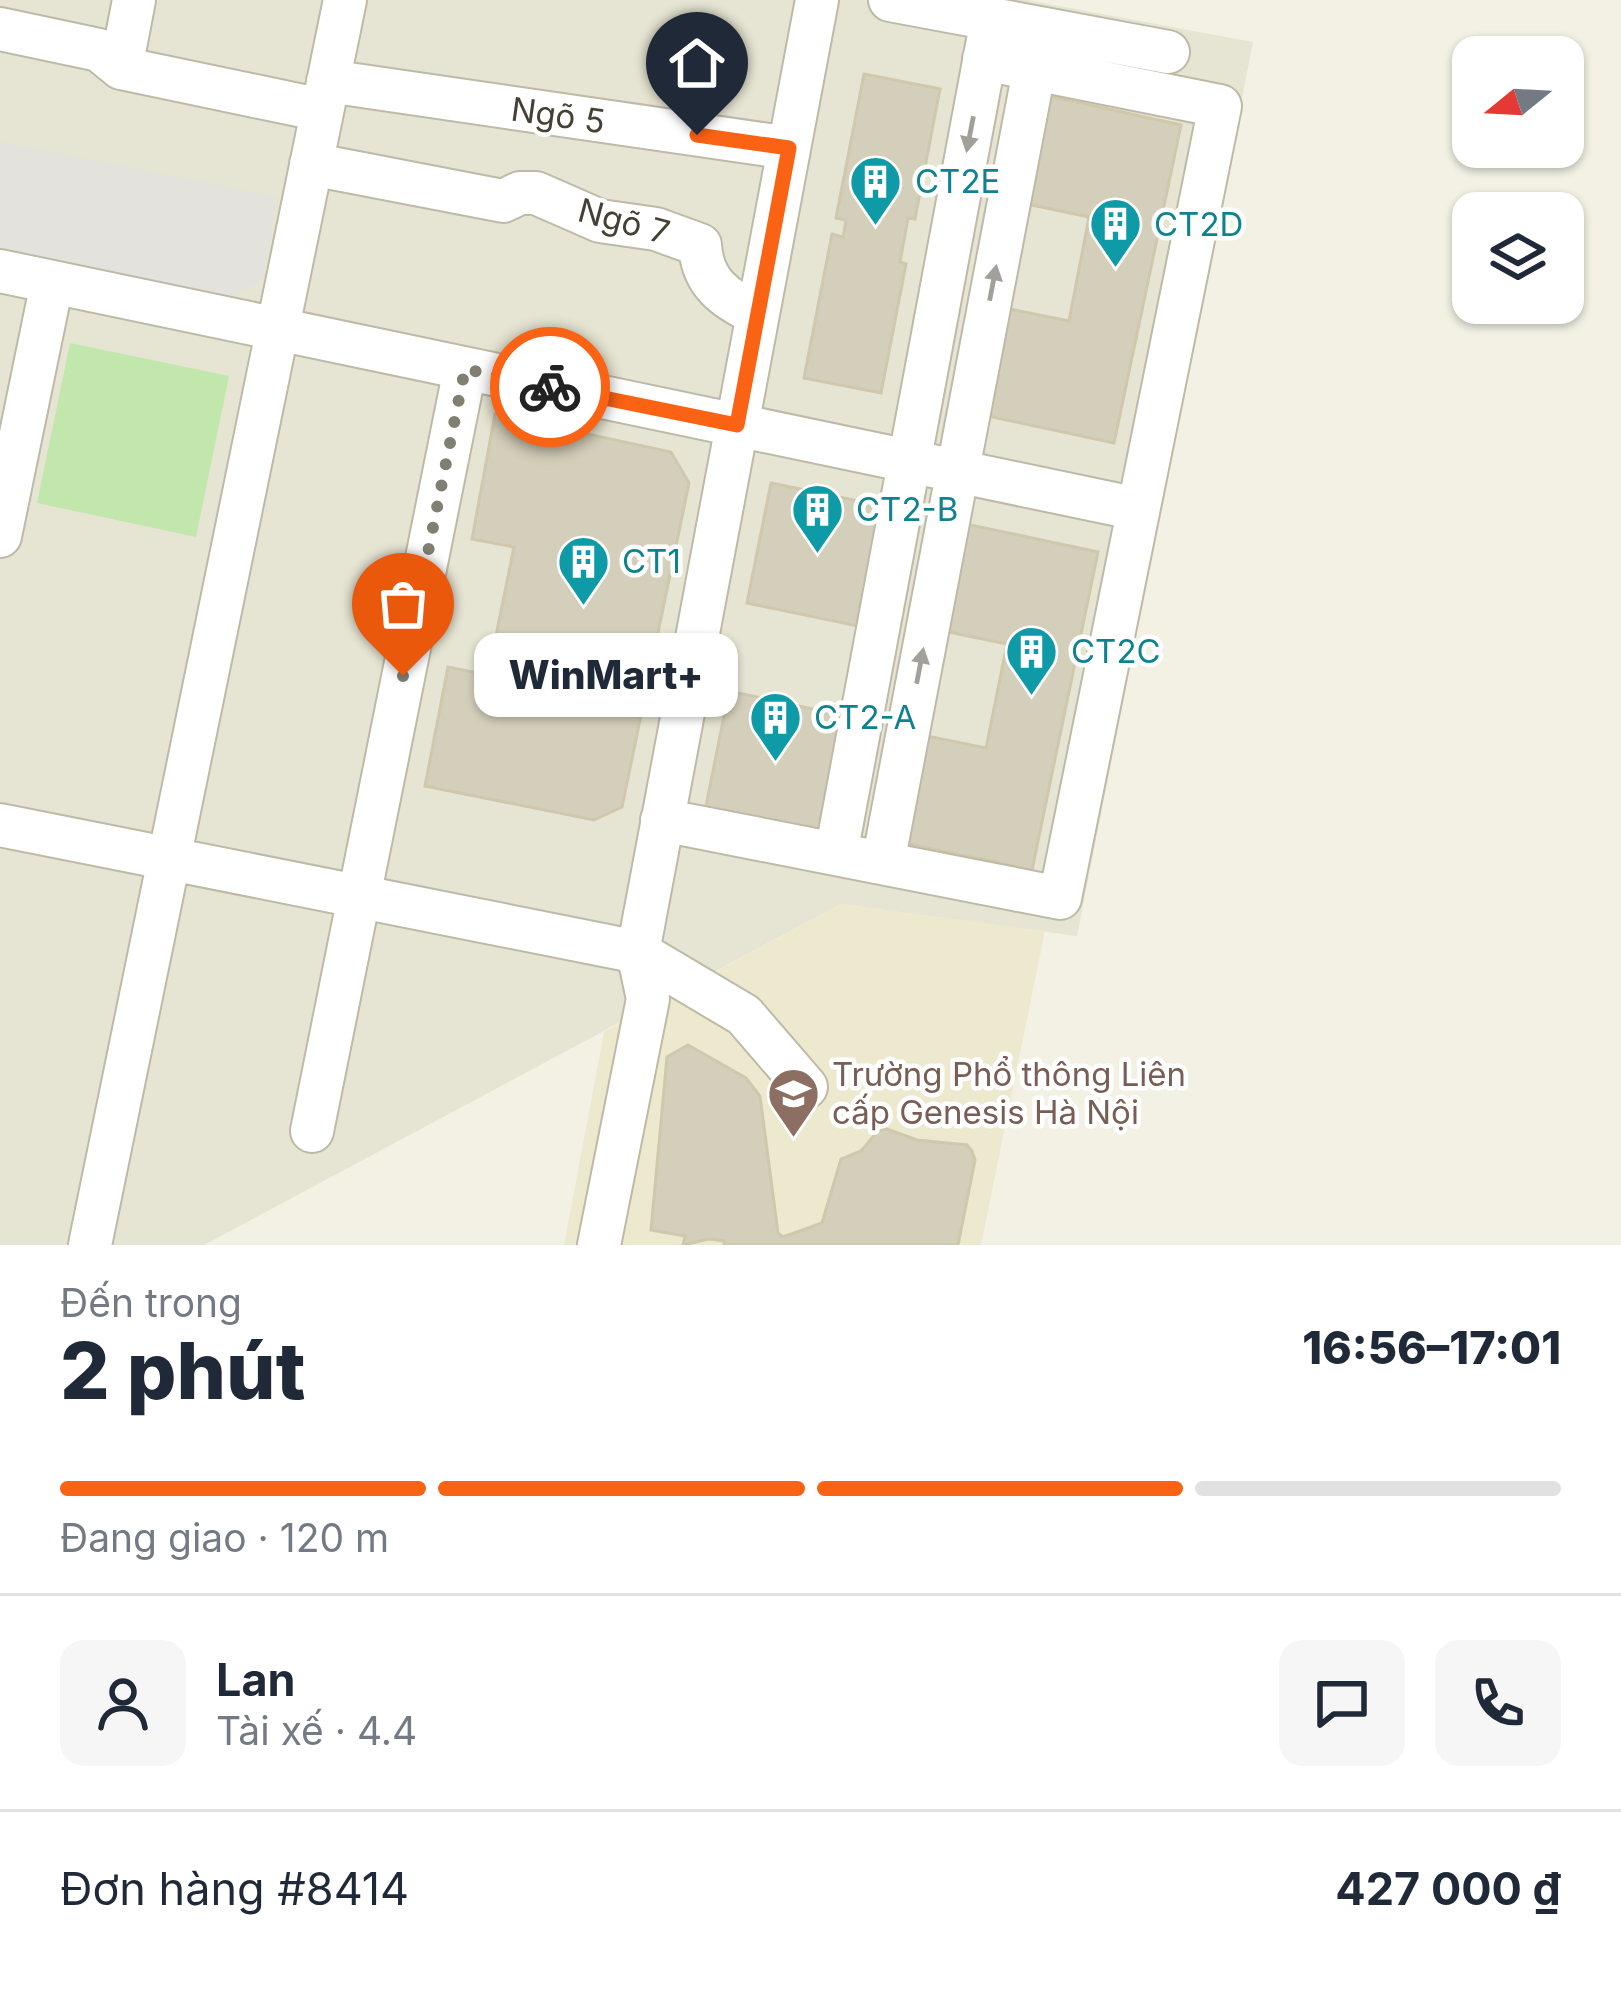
<!DOCTYPE html>
<html lang="vi">
<meta charset="utf-8">
<style>
:root{--surface:#fff;--page:#f6f6f7;--text:#1f2937;--muted:#747a83;--line:#e0e1e3;--accent:#fa6214}
body{margin:0;font-family:Inter,sans-serif;background:var(--page);color:var(--text);height:100vh;display:flex;flex-direction:column;font-size:45px;white-space:nowrap}
*{box-sizing:border-box;margin:0}
p{font-size:39px;color:var(--muted)}
.icon{flex:none;width:66px;height:66px;fill:none;stroke:currentColor;stroke-width:2;stroke-linecap:round;stroke-linejoin:round}
.map{position:relative;height:1245px;overflow:hidden}
.panel{display:flex;flex-direction:column;background:var(--surface);flex:1}
.panel>*{flex:none}
.needle{width:78px;rotate:252deg}
.tools{position:absolute;left:1452px;top:36px;display:grid;gap:24px}
.tools a{display:grid;place-items:center;width:132px;height:132px;border-radius:24px;background:var(--surface);box-shadow:0 3px 9px #0004;font-size:60px}
.pin{position:absolute;display:grid;place-items:center;width:102px;height:102px;color:#fff;margin:-123px -51px;border-radius:50% 50% 50% 0;rotate:-45deg;box-shadow:0 0 12px #0007}
.pin .icon{rotate:45deg}
.courier{position:absolute;display:grid;place-items:center;width:120px;height:120px;margin:-60px;border:9px solid #fa6214;border-radius:50%;background:#fff;color:#222;box-shadow:0 3px 15px #0007}
.bubble{position:absolute;height:84px;border-radius:24px;background:var(--surface);box-shadow:0 3px 9px #0004;font-size:39px;font-weight:800;line-height:84px;text-align:center}
.head em{font-style:normal;font-weight:800}
.head div{display:flex;flex-direction:column-reverse}
.head{display:flex;align-items:center;justify-content:space-between;height:204px;padding:0 60px}
h1{font-size:78px;font-weight:800;line-height:90px}
.bar{display:grid;grid-template-columns:repeat(4,1fr);gap:18px 12px;align-content:center;height:144px;padding:0 60px}
.bar i{height:15px;border-radius:9px;background:var(--line)}
.bar .active{background:var(--accent)}
.bar p{grid-column:span 4}
.line{display:flex;align-items:center;gap:30px;padding:0 60px;border-top:3px solid var(--line)}
.line div{flex:1}
.round{display:grid;place-items:center;flex:none;width:126px;height:126px;border-radius:24px;background:var(--page)}
.map>svg:first-child{display:block}
.residential{fill:#e6e4d2}
.education{fill:#ece9ce}
.green{fill:#c2e7ad}
.parking{fill:#e3e2dd}
.building{fill:#d4cfba;stroke:#cfc8ad;stroke-width:3}
.lines{fill:none;stroke-linecap:round;stroke-linejoin:round}
.minor-casing{stroke:#bebaa7;stroke-width:46}
.minor{stroke:#fff;stroke-width:42}
.oneway{fill:#a2a09a}
.done{stroke:#817f72;stroke-width:12;stroke-dasharray:0 21.6}
.route{stroke:#fa6214;stroke-width:15}
.labels{text-anchor:middle;stroke-width:9;stroke-linejoin:round;paint-order:stroke}
.street-label{font-size:33px;fill:#444134;stroke:#fff}
.culture-label{font-size:33px;fill:#0d838f;stroke:#fff;text-anchor:start}
.education-label{font-size:33px;fill:#785e54;stroke:#fff;text-anchor:start}
</style>
<div class="map">
<svg width="1621" height="1245" viewBox="0 0 1621 1245">
<rect width="100%" height="100%" fill="#f2f1e4"/>
<path class="residential" d="M0 0H1027L1253 42 1077 936 841 904 204 1245H0Z"/>
<path class="education" d="M841 904 1045 931 981 1245H564L604 1032Z"/>
<path class="green" d="M70 343 229 376 196 537 37 503Z"/>
<path class="parking" d="M0 142 277 197 263 279 232 297 0 251Z"/>
<path class="building" d="M864 74 940 89 915 219 908 218 900 262 906 264 881 393 804 378 832 234 843 237 846 220 836 218Z
M1049 96 1181 125 1114 443 983 415 1005 308 1069 321 1089 217 1027 204Z
M495 414 671 452 689 483 622 807 594 820 425 786 448 667 488 675 514 547 472 539Z
M771 483 887 507 863 627 747 603Z
M966 524 1098 552 1032 870 900 842 922 735 986 748 1007 644 944 631Z
M729 691 845 716 821 835 705 811Z
M688 1045 746 1078 760 1096 778 1233 783 1237 822 1223 841 1159 861 1151 878 1131 887 1129 917 1140 967 1145 972 1151 975 1160 958 1245H724V1241L709 1239 683 1245 685 1236 651 1230 667 1057Z"/>
<g class="lines">
<defs>
<path id="minor" d="M890 0 1168 52
M0 29 99 50 121 68 322 110
M121 68 134 0
M328 81 789 148
M311 164 503 201 520 193H536L600 221 656 229 700 245C702 282 724 299 758 314
M0 271 1138 509
M0 536 52 283
M662 820 1060 898 1220 106 984 59
M0 825 638 952 817 0
M836 854 992 19
M883 863 1042 29
M638 952 744 1015 806 1087
M312 1131 465 369
M90 1245 345 0
M599 1245 648 999 638 952"/>
</defs>
<use href="#minor" class="minor-casing"/>
<use href="#minor" class="minor"/>
</g>
<defs><path id="oneway-solid" d="M-6-.8H1V-3.2L6.5 0L1 3.2V.8H-6Z" transform="scale(3)"/></defs>
<g class="oneway">
<use href="#oneway-solid" transform="translate(970 134) rotate(101)"/>
<use href="#oneway-solid" transform="translate(993 283) rotate(-79)"/>
<use href="#oneway-solid" transform="translate(920 666) rotate(-79)"/>
</g>
<g class="lines">
<path class="done" d="M403 676 465 369 550 387"/>
<path class="route" d="M550 387 737 425 789 148 697 135"/>
</g>
<defs>
<symbol id="building-pin" viewBox="-11 -11 22 30"><path d="M0 17L-7.5 6A9.5 9.5 0 1 1 7.5 6Z" fill="#0f9aa8" stroke="#fff"/><path d="M-4-6H4V6H1V3H-1V6H-4ZM-2.5-4.3h1.7v1.8h-1.7ZM.8-4.3h1.7v1.8H.8ZM-2.5-1h1.7V.8h-1.7ZM.8-1h1.7V.8H.8Z" fill="#fff"/></symbol>
<symbol id="school-pin" viewBox="-11 -11 22 30"><path d="M0 17L-7.5 6A9.5 9.5 0 1 1 7.5 6Z" fill="#8d6e63" stroke="#fff"/><path d="M0-5L7-2L0 1L-7-2ZM-4 1L0 2.5L4 1V4Q0 6-4 4Z" fill="#fff"/></symbol>
</defs>
<g fill-rule="evenodd">
<use href="#building-pin" x="846" y="152" width="59" height="81"/>
<use href="#building-pin" x="1086" y="194" width="59" height="81"/>
<use href="#building-pin" x="788" y="480" width="59" height="81"/>
<use href="#building-pin" x="554" y="532" width="59" height="81"/>
<use href="#building-pin" x="1002" y="622" width="59" height="81"/>
<use href="#building-pin" x="746" y="688" width="59" height="81"/>
<use href="#school-pin" x="764" y="1064" width="59" height="81"/>
</g>
<g class="labels">
<g class="street-label">
<text transform="translate(558 115) rotate(8)" y="12">Ngõ 5</text>
<text transform="translate(624 221) rotate(15)" y="12">Ngõ 7</text>
</g>
<g class="culture-label">
<text x="915" y="193">CT2E</text>
<text x="1154" y="236">CT2D</text>
<text x="856" y="521">CT2-B</text>
<text x="622" y="573">CT1</text>
<text x="1071" y="663">CT2C</text>
<text x="814" y="729">CT2-A</text>
</g>
<g class="education-label">
<text x="832" y="1086">Trường Phổ thông Liên<tspan x="832" dy="38">cấp Genesis Hà Nội</tspan></text>
</g>
</g>
</svg>
<div class="tools">
<a><svg class="needle" viewBox="-14 -14 28 28"><path d="M0-13l5 13h-10z" fill="#e53935"/><path d="M0 13l5-13h-10z" fill="#747a83"/></svg></a>
<a><svg class="icon" aria-label="layers" viewBox="0 0 24 24"><path d="M12 4l9 5-9 5-9-5zM3 14l9 5 9-5"/></svg></a>
</div>
<div class="pin" style="left:403px;top:676px;background:#ea580c"><svg class="icon" aria-label="bag" viewBox="0 0 24 24"><path d="M5 8h14l-1 12H6zM9 8a3 3 0 0 1 6 0"/></svg></div>
<div class="pin" style="left:697px;top:135px;background:#1f2937"><svg class="icon" aria-label="home" viewBox="0 0 24 24"><path d="M3 11l9-7 9 7M6 9v11h12V9"/></svg></div>
<div class="courier" style="left:550px;top:387px"><svg class="icon" aria-label="bike" viewBox="0 0 24 24"><circle cx="6" cy="16" r="4"/><circle cx="18" cy="16" r="4"/><path d="M6 16l4-8h5l3 8M10 8l3 8H6M13 5h3"/></svg></div>
<div class="bubble" style="left:474px;top:633px;width:264px">WinMart+</div>
</div>
<section class="panel">
<div class="head"><div><h1>2 phút</h1><p>Đến trong</p></div><em>16:56–17:01</em></div>
<div class="bar"><i class="active"></i><i class="active"></i><i class="active"></i><i></i><p>Đang giao · 120 m</p></div>
<div class="line" style="height:216px"><a class="round"><svg class="icon" aria-label="person" viewBox="0 0 24 24"><circle cx="12" cy="8" r="4"/><path d="M4 21q1-7 8-7t8 7"/></svg></a><div><b>Lan</b><p>Tài xế · 4.4</p></div><a class="round"><svg class="icon" aria-label="chat" viewBox="0 0 24 24"><path d="M4 5h16v11H9l-5 4z"/></svg></a><a class="round"><svg class="icon" aria-label="phone" viewBox="0 0 24 24"><path d="M5 4h4l2 5-3 2q2 4 5 5l2-3 5 2v4C11 20 4 13 5 4z"/></svg></a></div>
<div class="line" style="height:156px"><div>Đơn hàng #8414</div><b>427 000 ₫</b></div>
</section>
